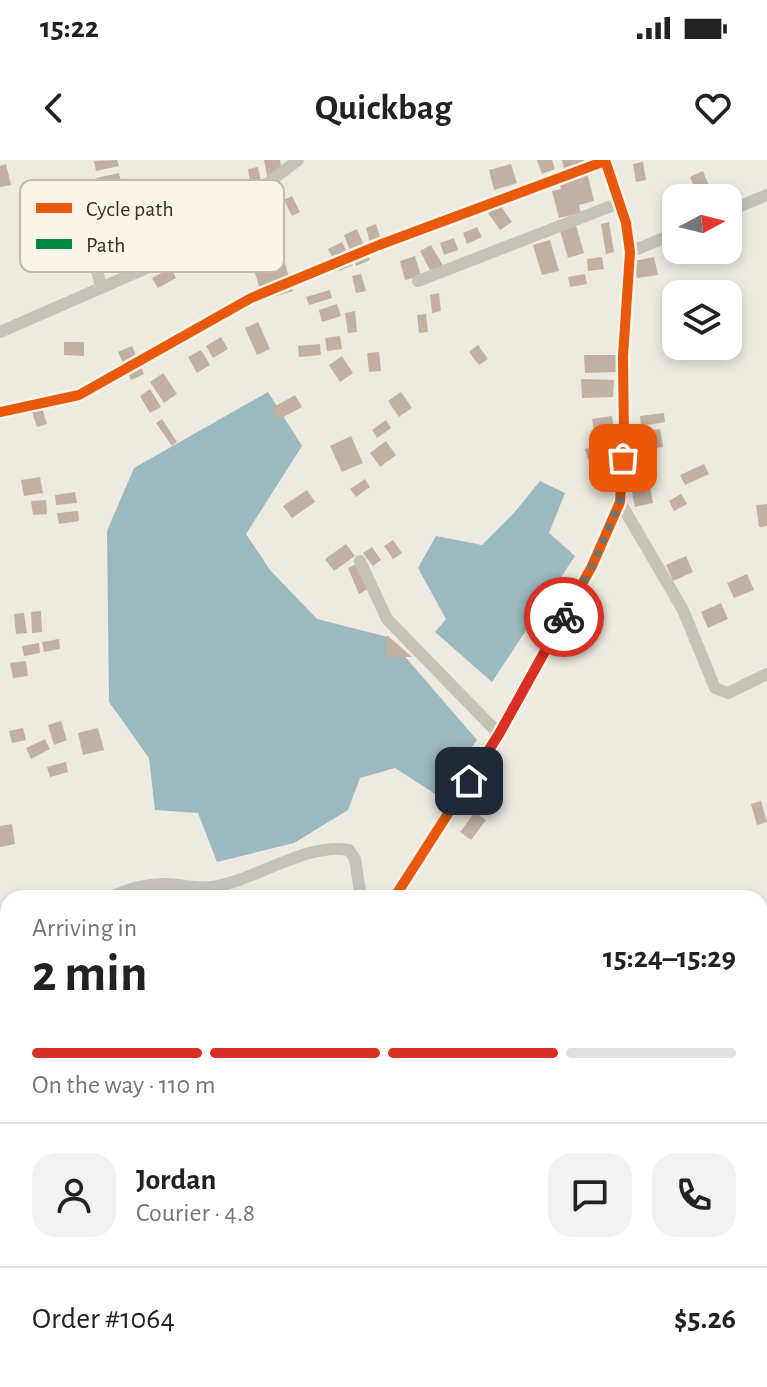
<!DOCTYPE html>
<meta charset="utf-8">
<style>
:root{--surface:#fff;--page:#f2f2f2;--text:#222;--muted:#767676;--line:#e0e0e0;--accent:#d93025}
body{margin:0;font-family:"Alegreya Sans",sans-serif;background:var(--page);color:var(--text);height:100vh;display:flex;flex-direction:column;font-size:30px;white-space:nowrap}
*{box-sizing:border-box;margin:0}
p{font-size:26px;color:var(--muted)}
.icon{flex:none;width:44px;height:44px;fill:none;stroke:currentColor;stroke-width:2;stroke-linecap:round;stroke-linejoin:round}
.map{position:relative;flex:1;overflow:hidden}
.side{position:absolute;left:0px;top:730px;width:768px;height:498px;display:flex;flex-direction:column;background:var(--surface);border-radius:24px 24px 0 0;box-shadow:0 4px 12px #0003}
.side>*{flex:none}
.needle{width:52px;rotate:83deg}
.tools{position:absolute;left:662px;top:24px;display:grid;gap:16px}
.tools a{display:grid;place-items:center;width:80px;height:80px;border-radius:16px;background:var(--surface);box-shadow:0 4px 12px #0003;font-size:40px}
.pin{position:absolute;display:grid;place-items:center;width:68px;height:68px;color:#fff;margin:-34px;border-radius:16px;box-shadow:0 4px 12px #0006}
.courier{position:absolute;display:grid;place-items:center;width:80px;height:80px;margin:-40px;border:6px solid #d93025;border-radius:50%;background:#fff;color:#222;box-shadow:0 2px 10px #0007}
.summary em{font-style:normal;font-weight:600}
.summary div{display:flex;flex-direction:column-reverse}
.summary{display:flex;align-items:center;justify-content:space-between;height:136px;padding:0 32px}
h1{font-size:52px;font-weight:600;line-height:60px}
.bar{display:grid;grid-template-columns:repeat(4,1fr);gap:12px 8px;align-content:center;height:96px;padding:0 32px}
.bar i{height:10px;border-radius:6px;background:var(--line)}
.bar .current{background:var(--accent)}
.bar p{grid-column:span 4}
.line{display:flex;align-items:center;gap:20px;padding:0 32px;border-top:2px solid var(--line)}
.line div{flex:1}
.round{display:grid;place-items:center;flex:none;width:84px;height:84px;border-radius:24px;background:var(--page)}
.status{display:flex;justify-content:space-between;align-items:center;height:56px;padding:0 40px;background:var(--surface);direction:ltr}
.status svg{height:22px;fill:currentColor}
header{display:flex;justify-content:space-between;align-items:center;height:104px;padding:0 32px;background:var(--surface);font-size:36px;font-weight:600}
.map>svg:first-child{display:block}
.water{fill:#9cb9bf}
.building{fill:#c2b1a2}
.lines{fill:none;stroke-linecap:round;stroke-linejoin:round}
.minor{stroke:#c6c2ba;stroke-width:12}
.quiet{stroke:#00873e;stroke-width:8;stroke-dasharray:16 8;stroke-linecap:butt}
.cycleway-casing{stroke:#faf5e8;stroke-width:15}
.cycleway{stroke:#e8590c;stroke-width:10}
.done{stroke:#777169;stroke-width:8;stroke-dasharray:0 14.4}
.route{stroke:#d93025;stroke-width:10}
.key{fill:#faf5e8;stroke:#c0baae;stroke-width:2}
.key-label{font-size:22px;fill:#373028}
</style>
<div class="status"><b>15:22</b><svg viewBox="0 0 49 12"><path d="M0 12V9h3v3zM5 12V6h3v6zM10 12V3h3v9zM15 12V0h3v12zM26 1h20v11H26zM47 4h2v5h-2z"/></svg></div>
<header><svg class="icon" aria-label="back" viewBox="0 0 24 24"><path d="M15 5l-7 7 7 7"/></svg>Quickbag<svg class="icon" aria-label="heart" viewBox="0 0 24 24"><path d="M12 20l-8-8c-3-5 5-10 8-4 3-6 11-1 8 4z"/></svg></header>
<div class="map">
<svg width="767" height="1227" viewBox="0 0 767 1227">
<rect width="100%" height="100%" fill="#edeae1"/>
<path class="water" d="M268 232 302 286 246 374 270 410 317 459 388 477 477 580 435 634 395 608 360 618 348 650 294 683 217 702 198 653 155 650 149 598 109 542 107 371 134 308Z
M540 321 565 333 549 373 575 396 492 522 435 472 446 459 418 408 436 376 482 385 514 353Z
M767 869V988L760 991V871Z
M8 1133V1220H194L191 1227H0V1142Z"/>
<path class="building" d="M117 0 119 6 96 11 94 1Z
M264 0H280L283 18 268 21Z
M537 0H552L555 9 542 14Z
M562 0H584L594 41 579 45 581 53 559 58 552 31 561 29 558 15 565 13Z
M643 2 646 20 636 22 633 4Z
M6 4 11 25 0 27V6Z
M511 4 517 23 494 30 489 10Z
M258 7 262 27 251 29 248 9Z
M703 11 714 38H699L690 17Z
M119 13 121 22 99 27 96 18Z
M292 36 300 52 292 56 284 40Z
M500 45 512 62 500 70 488 53Z
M575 62 584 93 568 98 559 67Z
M609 62 614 92 606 94 601 64Z
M376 64 382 83 371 86 366 68Z
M477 67 482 77 467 84 463 73Z
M357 69 370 100 356 106 344 75Z
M454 78 458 90 444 95 440 83Z
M550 80 559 111 542 115 533 85Z
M342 82 353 105 339 111 328 89Z
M431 85 445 109 433 116 420 91Z
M415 96 421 116 405 120 400 101Z
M602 97 604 109 588 111 587 99Z
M654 97 658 115 637 118 634 101Z
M285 103 293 131 263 140 255 113Z
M171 108 176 118 158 128 152 118Z
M361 114 366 131 356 133 352 116Z
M585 114 587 124 570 127 568 117Z
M330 130 332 138 309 145 306 137Z
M439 133 441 151 432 153 430 135Z
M337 144 341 156 322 162 319 150Z
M355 151 357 172 348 173 345 153Z
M426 154 428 172 419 173 417 155Z
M258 162 270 189 257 195 245 168Z
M340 176 342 189 327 191 325 178Z
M221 177 228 189 213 198 206 186Z
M64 182H84V196L64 195Z
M320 184 321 195 299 197 298 186Z
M478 185 488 199 479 205 469 192Z
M132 186 144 214 131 220 118 192Z
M201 190 210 205 197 213 188 197Z
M379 192 381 211 369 212 367 193Z
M584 195H617L616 212 585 213Z
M342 196 353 213 340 222 329 205Z
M163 213 177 234 164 243 150 222Z
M581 219 614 220 613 237 582 238Z
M150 229 161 247 150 253 140 236Z
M401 232 412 248 399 257 388 241Z
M295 235 302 247 278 260 272 248Z
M41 245 47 264 37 267 31 249Z
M664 253 665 262 641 266 640 256Z
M612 256 614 268 594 271 592 259Z
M162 259 177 282 172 286 156 263Z
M386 260 391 268 377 278 372 270Z
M660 269 663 287 636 291 633 272Z
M351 276 363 303 342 312 330 286Z
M386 281 396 295 380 307 370 293Z
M617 282V313L611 321 600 314 588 299 585 289Z
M704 304 709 314 685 325 680 315Z
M40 317 43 333 24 336 21 320Z
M365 319 370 327 356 337 350 329Z
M650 328 653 343 635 347 632 332Z
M307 330 315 342 292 358 283 346Z
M75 332 77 343 56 345 55 335Z
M681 334 687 344 674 351 669 341Z
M46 340 47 354 33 355 31 341Z
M767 344V366L759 367 756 345Z
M78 351 79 361 59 364 57 353Z
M393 380 402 393 393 399 384 386Z
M346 384 355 396 334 411 325 399Z
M372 387 381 400 373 406 363 393Z
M686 396 693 412 673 421 666 405Z
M356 404 368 429 359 434 348 408Z
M747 414 754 430 734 438 727 423Z
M721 443 728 459 708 468 701 452Z
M41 451 42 472 32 473 31 452Z
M24 453 27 473 16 474 14 454Z
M387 475 412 497H386Z
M59 479 60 489 44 492 42 482Z
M39 483 40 493 24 496 22 486Z
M26 501 28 516 13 518 10 503Z
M61 561 67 580 54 585 48 565Z
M23 568 26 580 12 583 9 571Z
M98 568 104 590 83 595 78 573Z
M45 579 50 589 31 599 26 588Z
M66 602 68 612 50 617 47 607Z
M761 641 767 662 757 665 751 644Z
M475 652 486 660 471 680 460 672Z
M12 664 15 684 0 687V666Z
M760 1114H764L767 1132V1142L760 1143Z
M521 1220H548L550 1227H511L510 1223Z"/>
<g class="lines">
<path class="minor" d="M728 51 767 35
M83 53 101 127
M630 92 676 73
M418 121 619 43
M0 172 158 103 203 73 298 0
M0 252 79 235 251 138 379 85 605 1
M620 342 683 450 715 528 728 533 767 514
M360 401 387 459 499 574
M109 738C127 729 147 723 168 724 183 725 197 729 212 727 255 721 306 682 349 690L355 699 361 738
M394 738 499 574 592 406 620 342 624 277 623 196 630 92 626 63 605 0
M0 801 8 793
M760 1063 767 1060
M388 1227 398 1220
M465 1227V1220"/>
<path class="quiet" d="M760 1063 767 1060
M388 1227 398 1220"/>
<defs>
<path id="cycleway" d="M0 252 79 235 251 138 379 85 605 1
M394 738 499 574 592 406 620 342 624 277 623 196 630 92 626 63 605 0"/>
</defs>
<use href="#cycleway" class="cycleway-casing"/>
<use href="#cycleway" class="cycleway"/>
</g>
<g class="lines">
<path class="done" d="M564 457 592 406 620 342 623 298"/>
<path class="route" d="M469 621 499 574 564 457"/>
</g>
<rect x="20" y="20" width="264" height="92" rx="12" class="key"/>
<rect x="36" y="43" width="36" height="10" fill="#e8590c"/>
<rect x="36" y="79" width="36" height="10" fill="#00873e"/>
<g class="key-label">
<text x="86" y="56">Cycle path</text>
<text x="86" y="92">Path</text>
</g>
</svg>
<div class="tools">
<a><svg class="needle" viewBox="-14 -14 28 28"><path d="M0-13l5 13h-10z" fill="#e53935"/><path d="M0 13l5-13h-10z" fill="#767676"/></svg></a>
<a><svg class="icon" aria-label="layers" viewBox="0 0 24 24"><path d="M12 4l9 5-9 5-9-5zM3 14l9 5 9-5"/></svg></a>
</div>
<div class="pin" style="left:623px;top:298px;background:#ea580c"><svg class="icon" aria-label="bag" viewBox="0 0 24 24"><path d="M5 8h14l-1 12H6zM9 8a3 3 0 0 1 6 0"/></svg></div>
<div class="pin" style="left:469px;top:621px;background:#1f2937"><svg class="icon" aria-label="home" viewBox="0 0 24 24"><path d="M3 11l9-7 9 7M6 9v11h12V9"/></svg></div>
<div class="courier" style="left:564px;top:457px"><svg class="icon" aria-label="bike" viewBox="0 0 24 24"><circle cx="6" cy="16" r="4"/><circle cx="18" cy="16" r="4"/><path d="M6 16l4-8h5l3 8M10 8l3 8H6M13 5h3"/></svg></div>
<section class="side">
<div class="summary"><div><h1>2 min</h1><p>Arriving in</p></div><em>15:24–15:29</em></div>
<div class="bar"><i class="current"></i><i class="current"></i><i class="current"></i><i></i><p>On the way · 110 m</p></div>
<div class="line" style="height:144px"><a class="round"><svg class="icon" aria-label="person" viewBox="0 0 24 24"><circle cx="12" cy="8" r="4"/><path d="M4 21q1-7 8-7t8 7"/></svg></a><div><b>Jordan</b><p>Courier · 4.8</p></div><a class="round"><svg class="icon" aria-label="chat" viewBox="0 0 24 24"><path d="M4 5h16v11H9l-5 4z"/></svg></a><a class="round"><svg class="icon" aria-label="phone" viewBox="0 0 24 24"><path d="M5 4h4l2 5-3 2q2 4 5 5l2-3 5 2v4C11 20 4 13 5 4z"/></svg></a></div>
<div class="line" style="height:104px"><div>Order #1064</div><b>$5.26</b></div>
</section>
</div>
